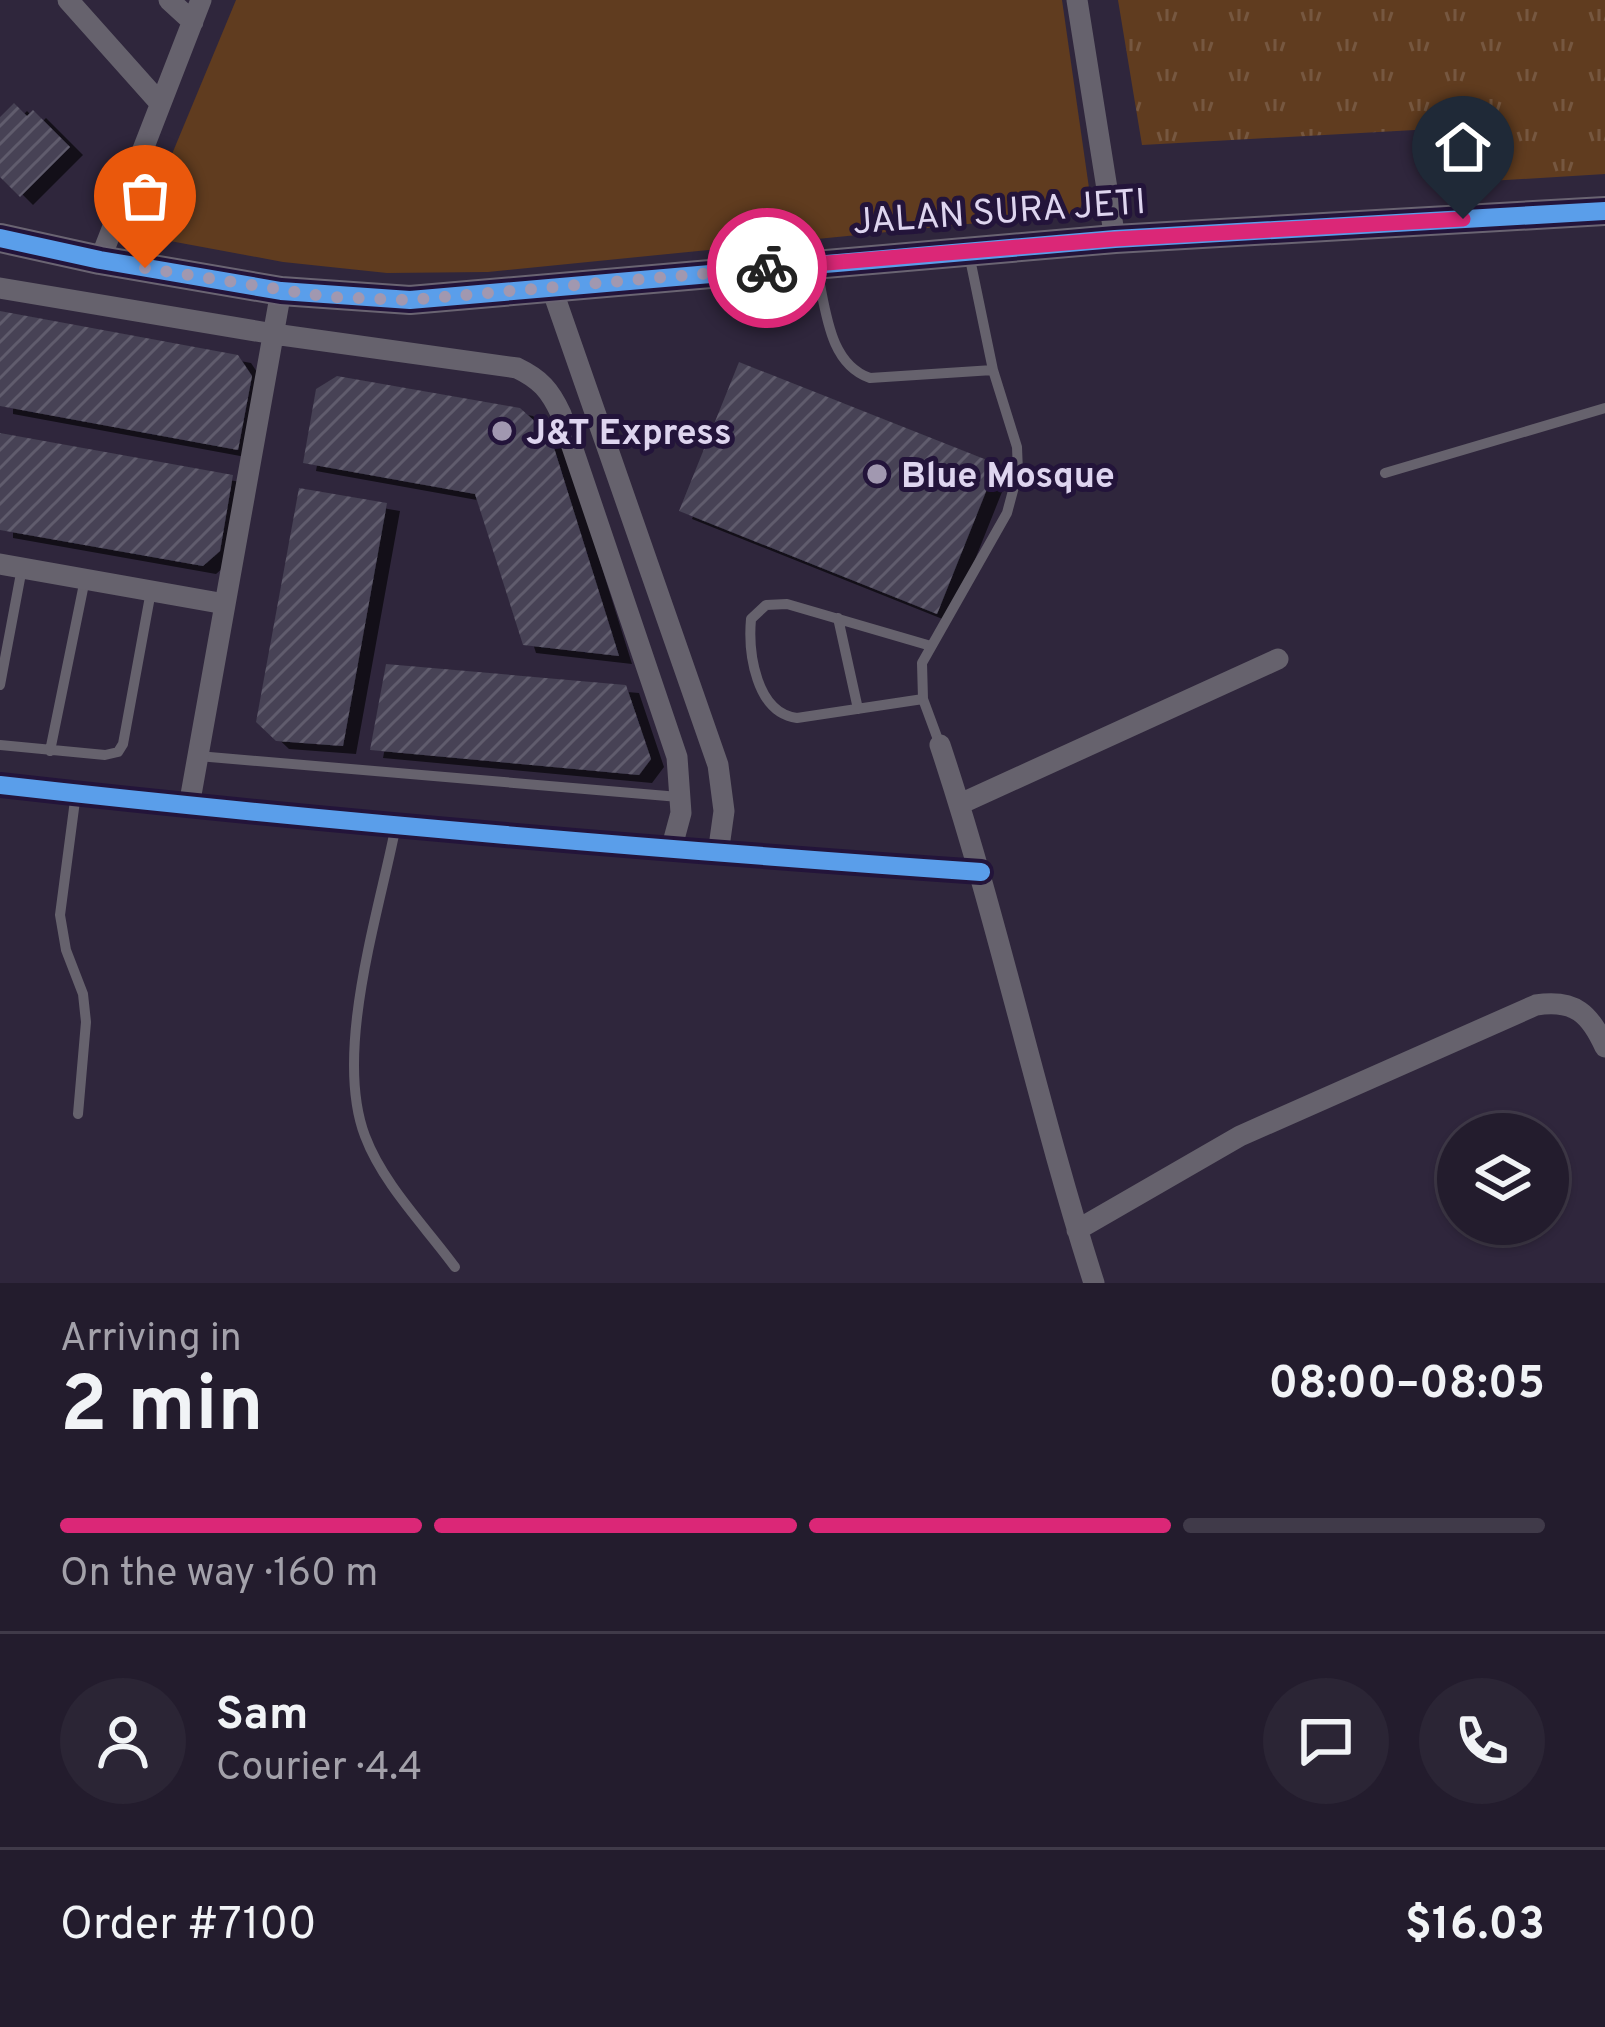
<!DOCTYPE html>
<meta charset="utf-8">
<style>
:root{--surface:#231c2d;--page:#2b2535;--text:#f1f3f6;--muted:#a3a1aa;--line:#403a49;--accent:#db2777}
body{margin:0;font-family:Overpass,sans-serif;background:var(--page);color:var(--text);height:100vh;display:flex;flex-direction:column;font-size:45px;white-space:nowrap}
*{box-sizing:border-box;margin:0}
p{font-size:39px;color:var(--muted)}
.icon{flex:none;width:66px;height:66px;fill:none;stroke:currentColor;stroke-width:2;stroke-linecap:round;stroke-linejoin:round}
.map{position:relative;height:1283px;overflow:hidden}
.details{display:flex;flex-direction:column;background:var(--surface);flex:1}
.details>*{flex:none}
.fabs{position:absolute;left:1437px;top:1113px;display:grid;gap:24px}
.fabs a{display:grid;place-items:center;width:132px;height:132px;border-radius:50%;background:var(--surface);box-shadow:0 3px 9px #0004,0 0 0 3px var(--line);font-size:60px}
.pin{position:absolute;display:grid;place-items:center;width:102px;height:102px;color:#fff;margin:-123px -51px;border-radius:50% 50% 50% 0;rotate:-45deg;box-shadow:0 0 12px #0007}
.pin .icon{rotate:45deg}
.courier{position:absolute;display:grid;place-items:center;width:120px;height:120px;margin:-60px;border:9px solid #db2777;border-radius:50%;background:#fff;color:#222;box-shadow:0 3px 15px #0007}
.headline em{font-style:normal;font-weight:700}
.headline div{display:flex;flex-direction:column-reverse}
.headline{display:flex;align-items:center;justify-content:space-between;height:204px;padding:0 60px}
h1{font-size:78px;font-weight:700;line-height:90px}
.bar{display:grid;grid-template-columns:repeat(4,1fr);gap:18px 12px;align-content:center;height:144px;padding:0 60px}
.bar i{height:15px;border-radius:9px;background:var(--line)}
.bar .current{background:var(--accent)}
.bar p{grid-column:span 4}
.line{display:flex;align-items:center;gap:30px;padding:0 60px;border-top:3px solid var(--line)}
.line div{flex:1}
.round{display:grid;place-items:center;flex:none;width:126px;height:126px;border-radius:63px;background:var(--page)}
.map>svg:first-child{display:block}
.park{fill:url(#park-tufts)}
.garden{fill:#603c1f}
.building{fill:url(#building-hatch);filter:url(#shadow)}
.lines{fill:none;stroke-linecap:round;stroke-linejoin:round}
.lane{stroke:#66626d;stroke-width:10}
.street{stroke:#66626d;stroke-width:21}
.secondary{stroke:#6a6472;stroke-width:30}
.cycleway-casing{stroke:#23143a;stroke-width:26}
.cycleway{stroke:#5a9eea;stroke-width:18}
.done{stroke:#a198b0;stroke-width:12;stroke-dasharray:0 21.6}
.route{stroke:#db2777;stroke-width:15}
.poi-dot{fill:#a198b0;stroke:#23143a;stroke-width:4.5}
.labels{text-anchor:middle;stroke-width:10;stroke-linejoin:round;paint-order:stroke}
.street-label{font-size:36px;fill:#ded5ef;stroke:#23143a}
.poi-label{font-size:36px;font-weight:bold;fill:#ded5ef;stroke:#23143a;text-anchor:start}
</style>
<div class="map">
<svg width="1605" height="1283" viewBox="0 0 1605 1283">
<defs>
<pattern id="park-tufts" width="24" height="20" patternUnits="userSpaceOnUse" patternTransform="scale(3)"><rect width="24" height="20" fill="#603c1f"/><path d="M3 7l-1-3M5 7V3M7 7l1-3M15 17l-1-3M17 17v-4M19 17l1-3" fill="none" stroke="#765740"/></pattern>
<pattern id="building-hatch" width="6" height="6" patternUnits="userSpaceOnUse" patternTransform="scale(3)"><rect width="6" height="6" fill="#464254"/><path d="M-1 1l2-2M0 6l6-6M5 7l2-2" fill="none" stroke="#605c6d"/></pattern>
<filter id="shadow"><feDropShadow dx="13" dy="8" stdDeviation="0" flood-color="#0009"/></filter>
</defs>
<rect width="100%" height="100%" fill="#2f263c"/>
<path class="park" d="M1118 0H1605V174L1473 182 1469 127 1142 145Z"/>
<path class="garden" d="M236 0H1062L1089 188 1078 213 488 272 387 273 283 262 170 241 150 207Z"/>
<path class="building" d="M14 103 27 116 33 110 70 147 20 197 0 177V117Z
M0 311 238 355 252 376 238 450 0 406Z
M739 362 997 464 937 614 679 511Z
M337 376 520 408 550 435 619 656 523 645 475 494 303 463 316 389Z
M0 433 233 475 220 551 203 566 0 530Z
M299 488 387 503 343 746 276 741 256 722Z
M386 664 626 685 651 759 639 775 370 750Z"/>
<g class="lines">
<path class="lane" d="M816 266C826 306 827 363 870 378L993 370
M1385 473 1605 408
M838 618 858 709
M0 685 22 568
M923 699 797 718C756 713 748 653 751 619L766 605 787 604 931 646
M0 745 105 755 118 752 123 744 151 591
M940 745 923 699 922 663 1007 513 1018 472 1017 447 993 370 969 254
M50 751 85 579
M198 756 679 797
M76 793 60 915 66 950 83 994 86 1022 78 1114
M396 825C379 913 333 1052 365 1136 383 1184 425 1226 455 1267"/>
<path class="street" d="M68 0 159 102
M169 0 193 22
M1077 0 1115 239
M100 260 201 0
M0 288 274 334 517 368C540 379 550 390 561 414L677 757 681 813 671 850
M552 289 718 765 724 811 718 854
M0 564 225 604
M940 745C999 922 1037 1105 1094 1283
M0 785C326 822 653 849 981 872
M960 804 1278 659
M189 806 281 291
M1077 1230 1240 1136 1536 1005C1575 999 1590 1014 1605 1047"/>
<path class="secondary" d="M0 238 100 260 281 291 410 300 1115 239 1605 211"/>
<defs>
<path id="cycleway" d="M0 238 100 260 281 291 410 300 1115 239 1605 211
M0 785C326 822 653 849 981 872"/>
</defs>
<use href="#cycleway" class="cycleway-casing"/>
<use href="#cycleway" class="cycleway"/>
</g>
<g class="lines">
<path class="done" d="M145 268 328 297 410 300 767 268"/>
<path class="route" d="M767 268 1115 239 1463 219"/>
</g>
<g class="poi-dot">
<circle cx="502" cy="431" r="12"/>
<circle cx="877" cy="474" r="12"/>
</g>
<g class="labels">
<g class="street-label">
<text transform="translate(999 210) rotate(-4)" y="13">JALAN SURA JETI</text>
</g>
<g class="poi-label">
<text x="526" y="444">J&amp;T Express</text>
<text x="901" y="487">Blue Mosque</text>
</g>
</g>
</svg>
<div class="fabs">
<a><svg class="icon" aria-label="layers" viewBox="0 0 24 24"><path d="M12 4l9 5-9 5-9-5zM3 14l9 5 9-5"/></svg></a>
</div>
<div class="pin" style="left:145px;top:268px;background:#ea580c"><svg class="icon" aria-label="bag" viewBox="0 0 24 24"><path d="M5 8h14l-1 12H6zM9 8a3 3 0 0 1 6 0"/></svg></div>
<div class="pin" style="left:1463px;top:219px;background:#1f2937"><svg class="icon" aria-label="home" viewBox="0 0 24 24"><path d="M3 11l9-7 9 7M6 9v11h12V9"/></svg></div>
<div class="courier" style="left:767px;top:268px"><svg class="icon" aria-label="bike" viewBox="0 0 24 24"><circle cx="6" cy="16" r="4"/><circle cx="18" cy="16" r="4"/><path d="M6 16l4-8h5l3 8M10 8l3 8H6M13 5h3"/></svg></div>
</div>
<section class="details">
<div class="headline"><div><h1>2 min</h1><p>Arriving in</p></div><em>08:00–08:05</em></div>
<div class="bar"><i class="current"></i><i class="current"></i><i class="current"></i><i></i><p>On the way · 160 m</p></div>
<div class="line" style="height:216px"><a class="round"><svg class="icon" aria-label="person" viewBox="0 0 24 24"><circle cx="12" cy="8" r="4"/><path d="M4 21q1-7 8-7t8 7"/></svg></a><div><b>Sam</b><p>Courier · 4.4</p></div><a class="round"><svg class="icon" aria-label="chat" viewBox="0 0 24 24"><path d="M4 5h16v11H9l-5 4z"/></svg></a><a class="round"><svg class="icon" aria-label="phone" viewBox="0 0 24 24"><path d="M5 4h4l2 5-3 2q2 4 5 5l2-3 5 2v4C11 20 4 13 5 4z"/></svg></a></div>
<div class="line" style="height:156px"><div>Order #7100</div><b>$16.03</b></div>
</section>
